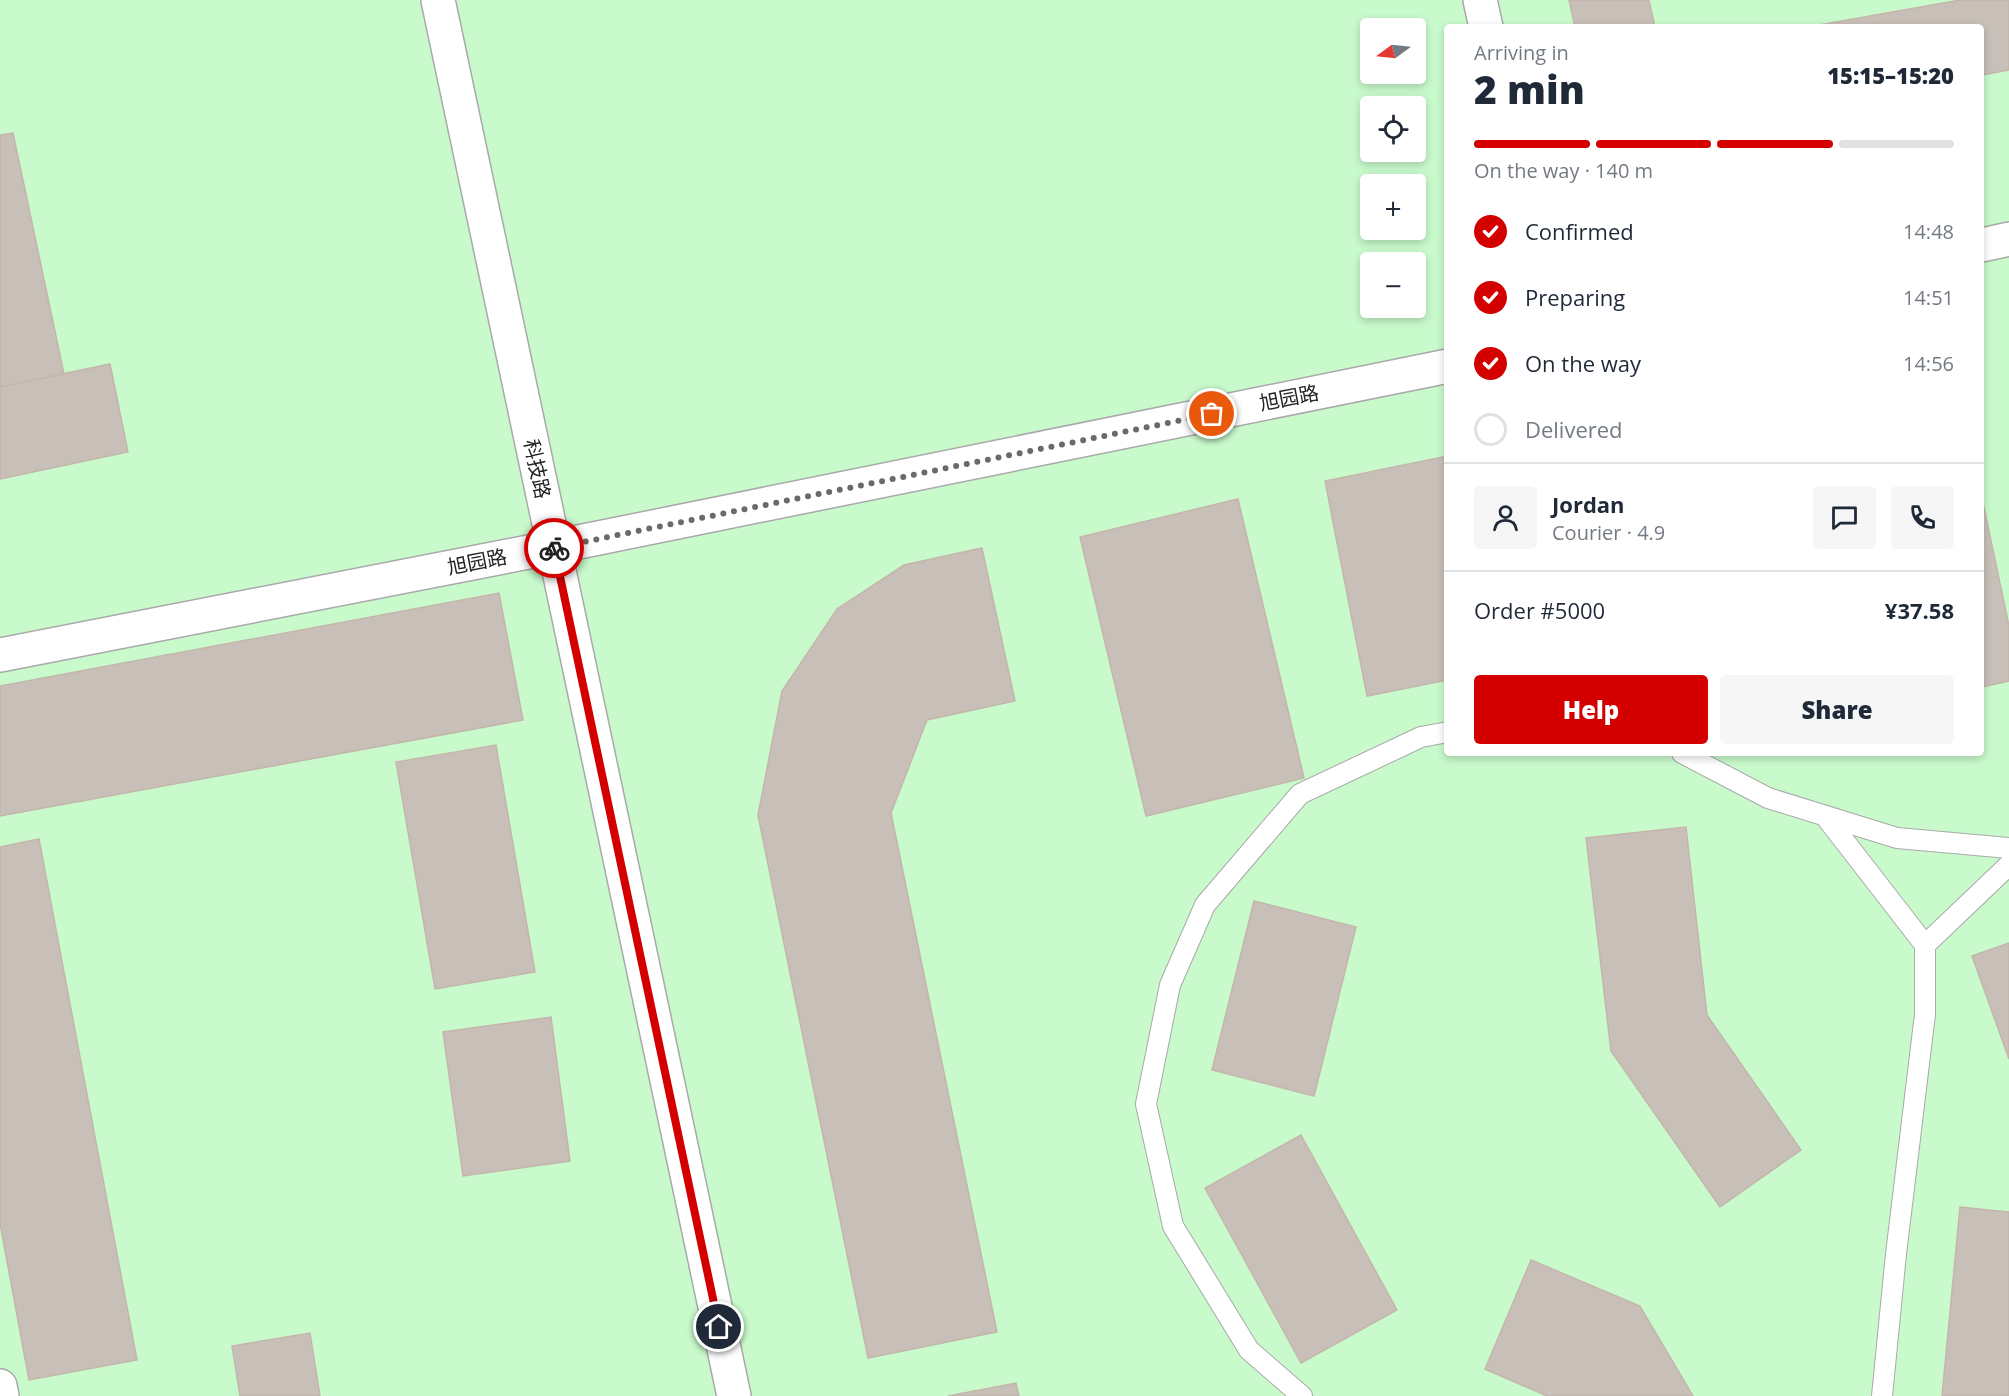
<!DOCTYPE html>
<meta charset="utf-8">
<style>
:root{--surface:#fff;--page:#f6f6f7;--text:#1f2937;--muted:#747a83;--line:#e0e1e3;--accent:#d40000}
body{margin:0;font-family:"Open Sans","Noto Sans SC",sans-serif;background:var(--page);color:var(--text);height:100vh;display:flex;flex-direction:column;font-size:22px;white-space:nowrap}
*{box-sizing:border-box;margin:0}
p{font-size:20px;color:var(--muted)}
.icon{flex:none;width:33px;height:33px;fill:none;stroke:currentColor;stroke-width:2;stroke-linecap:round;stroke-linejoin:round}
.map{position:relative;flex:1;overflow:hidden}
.drawer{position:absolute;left:1444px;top:24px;width:540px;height:732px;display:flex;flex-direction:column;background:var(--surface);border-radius:6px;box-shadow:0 3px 9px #0003}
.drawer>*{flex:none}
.needle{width:39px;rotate:255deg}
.buttons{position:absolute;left:1360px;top:18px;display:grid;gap:12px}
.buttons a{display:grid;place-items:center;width:66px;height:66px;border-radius:6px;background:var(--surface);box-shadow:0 3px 9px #0003;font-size:30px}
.pin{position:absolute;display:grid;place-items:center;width:51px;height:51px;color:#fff;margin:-26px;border:3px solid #fff;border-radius:50%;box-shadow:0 2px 6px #0007}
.courier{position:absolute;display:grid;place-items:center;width:60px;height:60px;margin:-30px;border:4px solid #d40000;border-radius:50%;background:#fff;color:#222;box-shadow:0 2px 8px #0007}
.head em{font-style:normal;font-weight:800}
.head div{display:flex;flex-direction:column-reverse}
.head{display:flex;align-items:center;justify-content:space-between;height:102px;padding:0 30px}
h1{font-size:39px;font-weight:800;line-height:45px}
.bar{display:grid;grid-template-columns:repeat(4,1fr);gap:9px 6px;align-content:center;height:72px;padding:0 30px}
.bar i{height:8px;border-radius:4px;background:var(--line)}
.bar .current{background:var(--accent)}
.bar p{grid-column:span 4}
.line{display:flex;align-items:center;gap:15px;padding:0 30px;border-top:2px solid var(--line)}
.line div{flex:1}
.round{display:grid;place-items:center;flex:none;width:63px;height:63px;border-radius:6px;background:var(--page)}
ol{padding:0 30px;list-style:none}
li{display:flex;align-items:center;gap:18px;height:66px}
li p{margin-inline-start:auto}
li .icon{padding:6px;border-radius:50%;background:var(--accent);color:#fff;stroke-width:4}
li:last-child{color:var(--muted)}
li i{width:33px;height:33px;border:3px solid var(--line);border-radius:50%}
.action{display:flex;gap:12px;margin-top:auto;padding:12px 30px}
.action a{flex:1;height:69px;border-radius:6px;background:var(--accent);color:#fff;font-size:24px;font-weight:800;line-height:69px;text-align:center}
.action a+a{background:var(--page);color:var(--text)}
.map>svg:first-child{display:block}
.park{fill:#c8facc;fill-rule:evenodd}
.building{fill:#c7bfb8;stroke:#c4b6ab;stroke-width:1.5}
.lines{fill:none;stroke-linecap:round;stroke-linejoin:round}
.service-casing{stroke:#a9a9a9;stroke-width:22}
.minor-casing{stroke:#a9a9a9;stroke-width:36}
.tertiary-casing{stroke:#a9a9a9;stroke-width:36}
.service{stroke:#fff;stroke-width:20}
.minor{stroke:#fff;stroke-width:33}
.tertiary{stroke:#fff;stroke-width:33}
.done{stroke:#6b6a68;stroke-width:6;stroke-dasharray:0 10.8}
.route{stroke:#d40000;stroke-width:8}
.labels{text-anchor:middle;stroke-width:6;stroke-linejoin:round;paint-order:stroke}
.street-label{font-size:20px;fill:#222;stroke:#fff}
</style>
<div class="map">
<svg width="2009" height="1396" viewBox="0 0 2009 1396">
<rect width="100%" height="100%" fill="#f2efe9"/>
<path class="park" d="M0 0H2009V1396H0ZM1448 27H1982V753H1448ZM1371 28H1416V74H1371ZM1371 106H1416V152H1371ZM1371 184H1416V230H1371ZM1371 262H1416V308H1371Z"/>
<path class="building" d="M1569 0H1649L1655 27H1575Z
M1960 0H2009V70L1982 75V27H1808Z
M13 133 64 374 0 387V135Z
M110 364 128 452 0 479V387Z
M1448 456V680L1367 696 1325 481Z
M1982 498 2009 626V681L1982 687Z
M1238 499 1304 778 1146 816 1080 537Z
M982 548 1015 701 927 720 891 813 997 1332 868 1358 758 815 782 691 837 609 904 565Z
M499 593 523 720 0 816V686Z
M496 745 535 972 435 989 396 762Z
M1686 827 1707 1015 1801 1150 1720 1207 1611 1051 1586 838Z
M39 839 137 1360 29 1380 0 1224V847Z
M1254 901 1356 927 1314 1096 1212 1070Z
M2009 943V1059L1972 956Z
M551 1017 570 1161 463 1176 443 1032Z
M1301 1135 1397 1310 1301 1363 1205 1188Z
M1960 1207 2009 1212V1396H1942Z
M1531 1260 1640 1306 1693 1396H1547L1485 1369Z
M310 1333 320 1396H240L232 1346Z
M1016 1383 1019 1396H948Z"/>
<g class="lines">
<defs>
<path id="service" d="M1682 753 1768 798 1897 838 2009 848
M1825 816 1925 945
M1302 1396 1249 1350 1173 1226 1146 1104 1170 985 1205 905 1300 794 1421 737 1448 732
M1882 1396 1896 1254 1925 1014V945L2009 865"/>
<path id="minor" d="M438 0 734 1396
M1480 0 1486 27
M0 1386 2 1396"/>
<path id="tertiary" d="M1982 245 2009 239
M0 655 554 547 1448 366"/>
</defs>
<use href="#service" class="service-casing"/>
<use href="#minor" class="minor-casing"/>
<use href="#tertiary" class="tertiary-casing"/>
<use href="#service" class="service"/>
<use href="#minor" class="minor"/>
<use href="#tertiary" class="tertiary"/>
</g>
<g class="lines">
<path class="done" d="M554 548 1212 414"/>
<path class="route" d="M554 548 719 1327"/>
</g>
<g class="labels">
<g class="street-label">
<text transform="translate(1289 398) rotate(-11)" y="7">旭园路</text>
<text transform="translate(537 469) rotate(78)" y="7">科技路</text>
<text transform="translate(477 562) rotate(-11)" y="7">旭园路</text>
</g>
</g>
</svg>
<div class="buttons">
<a><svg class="needle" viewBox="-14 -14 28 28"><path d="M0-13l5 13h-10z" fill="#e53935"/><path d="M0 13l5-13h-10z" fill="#747a83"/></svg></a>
<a><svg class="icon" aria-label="locate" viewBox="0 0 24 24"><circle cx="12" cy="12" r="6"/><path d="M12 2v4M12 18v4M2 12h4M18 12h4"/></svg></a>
<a>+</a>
<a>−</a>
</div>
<div class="pin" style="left:1212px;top:414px;background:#ea580c"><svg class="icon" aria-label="bag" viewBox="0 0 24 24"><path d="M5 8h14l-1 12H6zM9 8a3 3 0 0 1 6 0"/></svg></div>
<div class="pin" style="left:719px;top:1327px;background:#1f2937"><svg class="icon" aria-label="home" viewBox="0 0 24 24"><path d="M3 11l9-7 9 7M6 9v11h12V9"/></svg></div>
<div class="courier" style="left:554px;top:548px"><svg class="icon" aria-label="bike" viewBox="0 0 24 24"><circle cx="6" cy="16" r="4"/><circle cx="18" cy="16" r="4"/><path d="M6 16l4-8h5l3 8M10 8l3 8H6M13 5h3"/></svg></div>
<section class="drawer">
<div class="head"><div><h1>2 min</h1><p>Arriving in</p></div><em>15:15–15:20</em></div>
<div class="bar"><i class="current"></i><i class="current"></i><i class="current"></i><i></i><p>On the way · 140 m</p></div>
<ol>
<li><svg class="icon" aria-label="check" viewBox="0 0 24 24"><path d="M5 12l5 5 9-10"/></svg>Confirmed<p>14:48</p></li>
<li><svg class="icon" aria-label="check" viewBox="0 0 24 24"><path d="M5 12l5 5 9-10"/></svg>Preparing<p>14:51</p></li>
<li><svg class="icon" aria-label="check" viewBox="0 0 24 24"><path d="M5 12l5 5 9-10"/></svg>On the way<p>14:56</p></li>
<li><i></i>Delivered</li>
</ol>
<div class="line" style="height:108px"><a class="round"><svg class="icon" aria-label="person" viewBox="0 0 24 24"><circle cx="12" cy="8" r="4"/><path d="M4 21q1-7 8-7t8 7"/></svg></a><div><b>Jordan</b><p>Courier · 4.9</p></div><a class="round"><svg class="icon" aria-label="chat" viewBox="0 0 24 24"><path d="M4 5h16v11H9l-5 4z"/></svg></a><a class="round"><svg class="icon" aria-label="phone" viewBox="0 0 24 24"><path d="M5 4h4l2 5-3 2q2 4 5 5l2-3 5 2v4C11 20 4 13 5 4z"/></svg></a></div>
<div class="line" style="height:78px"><div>Order #5000</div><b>¥37.58</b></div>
<div class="action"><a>Help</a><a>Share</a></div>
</section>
</div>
